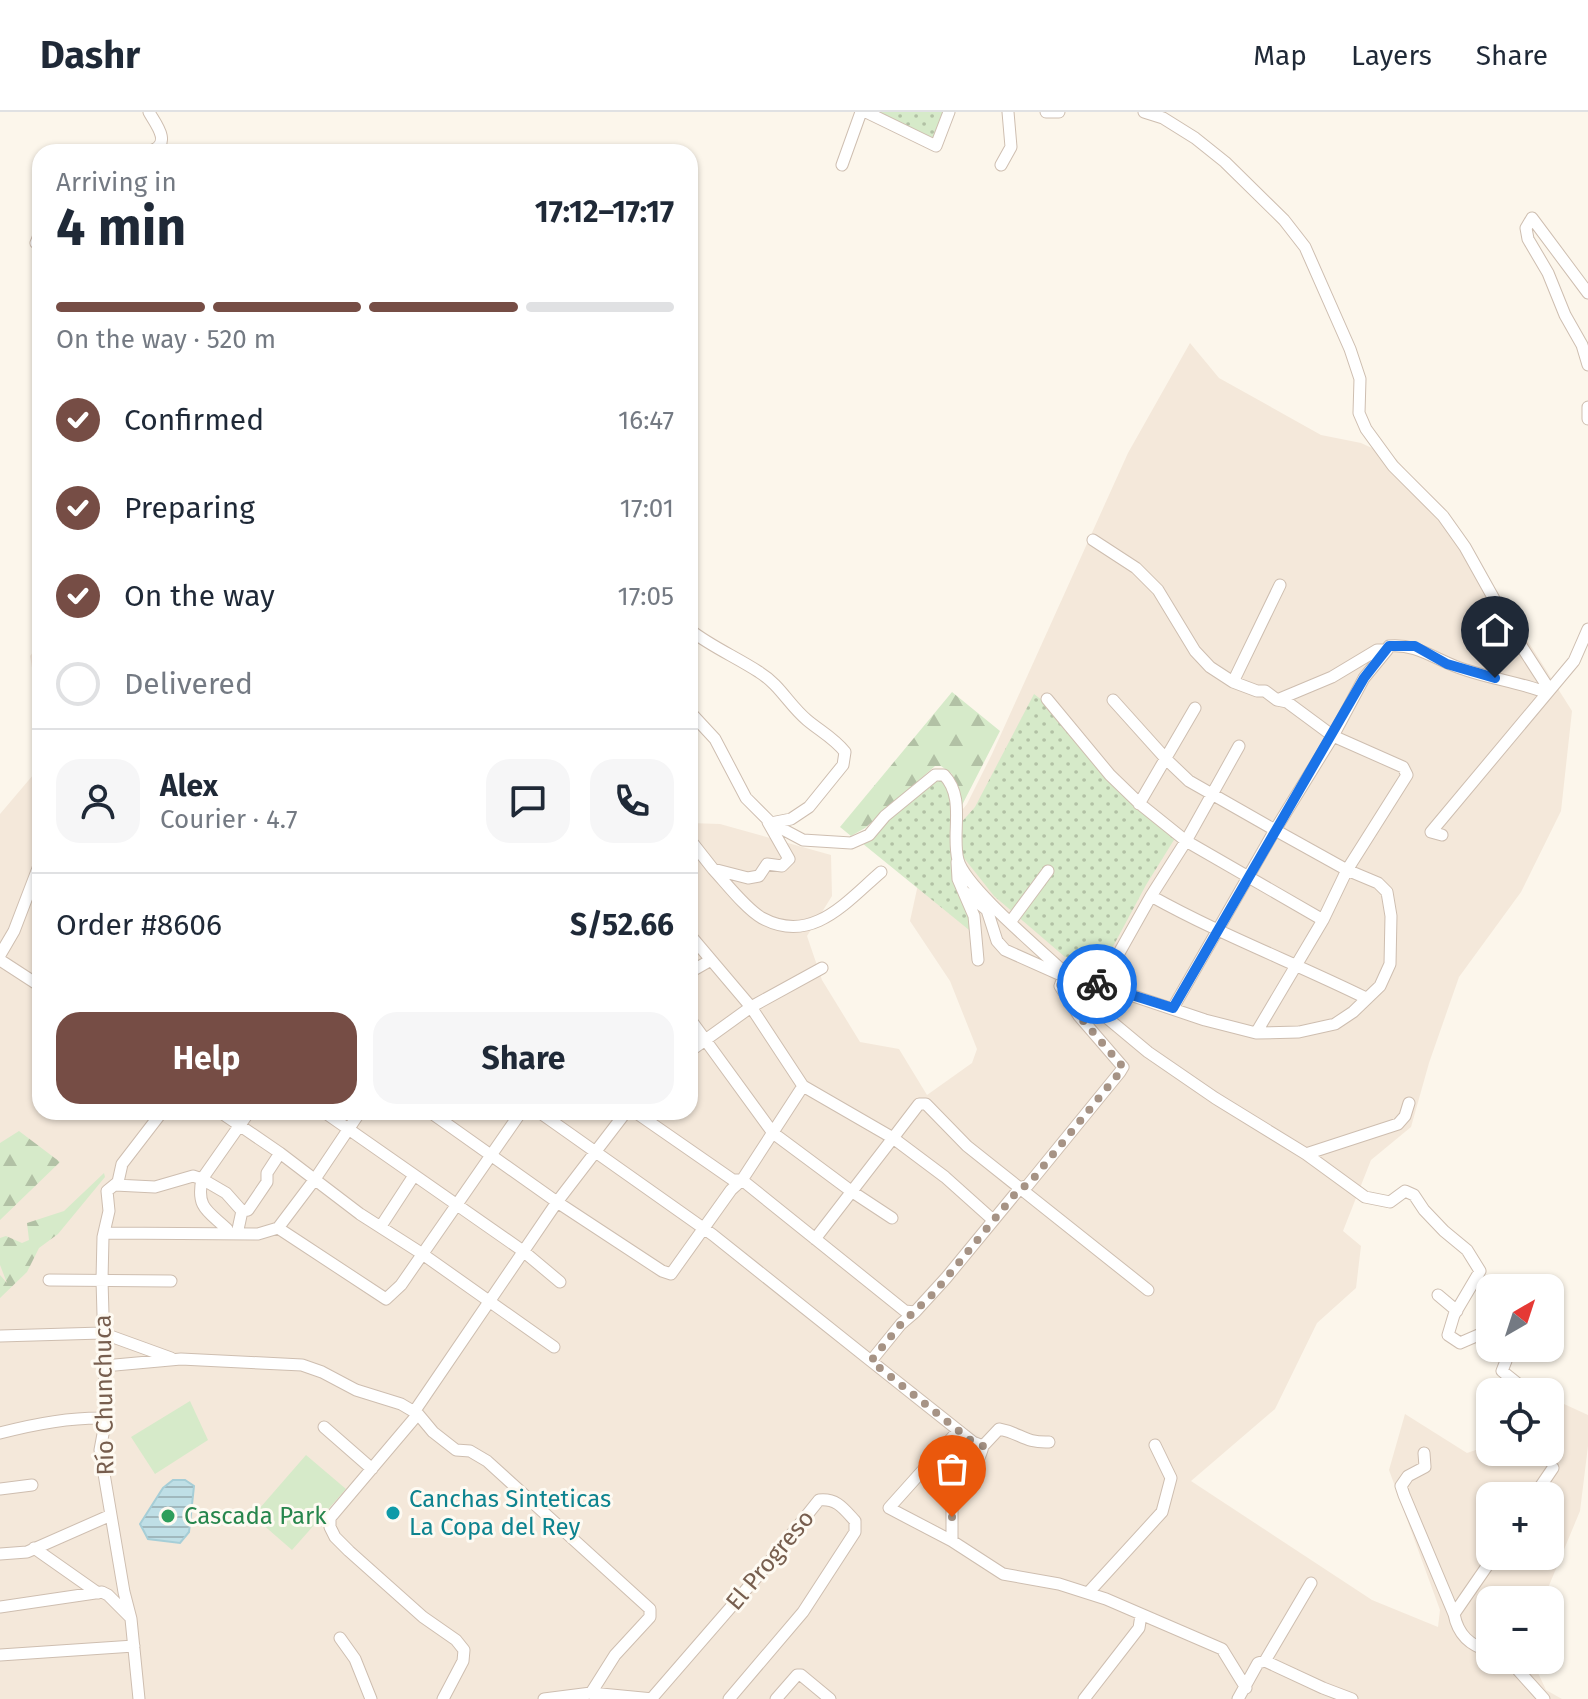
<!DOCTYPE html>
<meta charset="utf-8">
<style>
:root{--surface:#fff;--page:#f6f6f7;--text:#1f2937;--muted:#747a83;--line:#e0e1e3;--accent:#764d45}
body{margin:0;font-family:"Fira Sans",sans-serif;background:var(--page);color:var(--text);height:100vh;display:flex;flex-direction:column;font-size:30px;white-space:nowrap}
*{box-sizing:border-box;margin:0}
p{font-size:26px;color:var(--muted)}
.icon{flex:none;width:44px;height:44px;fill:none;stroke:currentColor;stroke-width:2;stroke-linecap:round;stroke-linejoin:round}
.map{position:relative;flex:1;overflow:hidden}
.details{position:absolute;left:32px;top:32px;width:666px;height:976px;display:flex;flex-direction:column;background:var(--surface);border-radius:24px;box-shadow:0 2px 6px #0004}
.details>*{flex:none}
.needle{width:52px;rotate:39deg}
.buttons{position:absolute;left:1476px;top:1162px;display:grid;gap:16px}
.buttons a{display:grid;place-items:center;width:88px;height:88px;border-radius:16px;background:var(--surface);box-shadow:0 2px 6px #0004;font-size:40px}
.pin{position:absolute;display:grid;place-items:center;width:68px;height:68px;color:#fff;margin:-82px -34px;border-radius:50% 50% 50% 0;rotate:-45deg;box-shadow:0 0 8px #0007}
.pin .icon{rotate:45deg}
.courier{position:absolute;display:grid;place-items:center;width:80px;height:80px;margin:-40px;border:6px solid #1a73e8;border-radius:50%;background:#fff;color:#222;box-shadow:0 2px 10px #0007}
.head em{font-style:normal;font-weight:700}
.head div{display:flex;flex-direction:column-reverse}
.head{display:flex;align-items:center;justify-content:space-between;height:136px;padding:0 24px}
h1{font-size:52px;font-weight:700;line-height:60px}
.bar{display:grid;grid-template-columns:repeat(4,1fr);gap:12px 8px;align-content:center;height:96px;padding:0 24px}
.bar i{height:10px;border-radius:6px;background:var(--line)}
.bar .selected{background:var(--accent)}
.bar p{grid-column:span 4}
.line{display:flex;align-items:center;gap:20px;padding:0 24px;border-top:2px solid var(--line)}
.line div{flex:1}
.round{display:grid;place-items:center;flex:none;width:84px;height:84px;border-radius:24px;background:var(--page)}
ol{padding:0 24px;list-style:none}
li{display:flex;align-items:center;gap:24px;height:88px}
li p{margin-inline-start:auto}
li .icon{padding:8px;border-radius:50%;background:var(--accent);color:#fff;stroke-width:4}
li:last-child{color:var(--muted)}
li i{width:44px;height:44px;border:4px solid var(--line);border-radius:50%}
.action{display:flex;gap:16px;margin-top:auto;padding:16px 24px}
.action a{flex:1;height:92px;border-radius:24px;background:var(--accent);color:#fff;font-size:32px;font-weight:700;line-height:92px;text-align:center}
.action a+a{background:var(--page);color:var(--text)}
header{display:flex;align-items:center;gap:48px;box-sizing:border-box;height:112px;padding:0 40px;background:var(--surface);border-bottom:2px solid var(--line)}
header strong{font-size:38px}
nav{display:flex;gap:44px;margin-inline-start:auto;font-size:28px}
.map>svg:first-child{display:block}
.residential{fill:#f4e8da;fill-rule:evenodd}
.grass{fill:url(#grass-dots)}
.forest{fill:url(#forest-firs)}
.garden{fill:#d6eac9}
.water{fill:url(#water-rules);stroke:#a6ced7;stroke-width:2}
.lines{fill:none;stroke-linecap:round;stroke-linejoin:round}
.minor-casing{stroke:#cebeb0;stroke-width:13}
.minor{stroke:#fff;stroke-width:11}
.done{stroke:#a69385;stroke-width:8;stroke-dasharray:0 14.4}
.route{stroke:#1a73e8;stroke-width:10}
.culture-dot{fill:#0f9aa8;stroke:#fefaf2;stroke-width:3}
.leisure-dot{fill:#2e9e5b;stroke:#fefaf2;stroke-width:3}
.labels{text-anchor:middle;stroke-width:6;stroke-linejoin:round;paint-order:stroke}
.street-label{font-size:24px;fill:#775e4e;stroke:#fefaf2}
.culture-label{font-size:24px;fill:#0d838f;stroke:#fefaf2;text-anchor:start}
.leisure-label{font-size:24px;fill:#27864d;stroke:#fefaf2;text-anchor:start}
</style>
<header>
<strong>Dashr</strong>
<nav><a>Map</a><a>Layers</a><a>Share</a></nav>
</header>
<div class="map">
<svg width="1588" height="1587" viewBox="0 0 1588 1587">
<defs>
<pattern id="grass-dots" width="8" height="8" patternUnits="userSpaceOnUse" patternTransform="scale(2)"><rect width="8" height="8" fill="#d6eac9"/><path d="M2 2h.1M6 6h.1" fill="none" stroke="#b2c1a5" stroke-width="1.8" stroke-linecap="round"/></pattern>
<pattern id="forest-firs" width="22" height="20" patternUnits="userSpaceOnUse" patternTransform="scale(2)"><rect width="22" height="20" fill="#d6eac9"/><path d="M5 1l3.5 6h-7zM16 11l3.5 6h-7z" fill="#b2c1a5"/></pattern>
<pattern id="water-rules" width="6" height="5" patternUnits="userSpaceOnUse" patternTransform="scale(2)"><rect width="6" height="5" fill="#bfdfe6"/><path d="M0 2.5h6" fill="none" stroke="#a0b8bd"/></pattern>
</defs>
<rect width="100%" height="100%" fill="#fcf6eb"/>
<path class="residential" d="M1190 231 1219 266 1321 323 1361 331 1396 347 1454 412 1572 599 1561 699 1521 780 1459 865 1429 951 1411 1015 1371 1048 1343 1119 1361 1134 1356 1176 1317 1211 1275 1297 1191 1369 1372 1488 1438 1515 1440 1498 1389 1358 1405 1302 1467 1341 1490 1333V1340H1550V1301L1564 1292 1588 1303V1334L1580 1399 1543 1488H1490V1548H1532L1546 1578 1562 1587H0V702L39 656 40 630V1000H690V711L720 712 831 743 832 784 807 824 822 868 860 930 899 937 927 983 972 951 977 937 950 869 910 809 924 745 967 692 992 642 1128 341ZM1490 1384H1550V1444H1490Z
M40 531V602L30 544Z"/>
<path class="grass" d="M873 0H946L935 30Z
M1034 582 1043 589 1177 723 1146 773 1102 855 1065 845 994 784 960 741 959 713 975 695Z
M934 662 945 664 953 695 954 768 969 799 974 822 857 727Z"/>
<path class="forest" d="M952 580 1000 619 959 699 952 662 941 654H935L865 716 851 724 840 715Z
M19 1019 60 1050 0 1108V1031Z
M104 1061 105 1065 58 1122 39 1136 27 1160 0 1186V1163L7 1171 0 1153V1126L6 1124 22 1131 29 1128 27 1111 64 1099Z"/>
<path class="garden" d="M190 1289 208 1328 155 1362 131 1325Z
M306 1343 346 1377 292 1438 253 1404Z"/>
<path class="water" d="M173 1368H185L194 1374 189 1420 180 1431 148 1427 140 1412 163 1376Z"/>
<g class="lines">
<defs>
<path id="minor" d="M866 0 936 34 949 0
M1046 0H1059
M1144 0 1163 6 1195 26 1225 50 1284 108 1305 135 1350 237 1360 267 1359 301 1366 317 1393 354 1443 404 1465 435 1513 521 1549 577
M127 40C135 38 146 41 153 38 172 30 154 10 149 0
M842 53 861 0
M1001 53 1011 35 1008 0
M40 121 36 131 40 135
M1588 181 1532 106 1526 116 1528 127 1548 161 1565 203 1582 233 1588 253
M1588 295V307
M1093 428 1136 456 1158 478 1195 539 1210 555 1233 570 1257 579H1265L1277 588 1287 590 1333 624 1403 655 1407 663 1347 758 1323 808 1256 921
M690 518C712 535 736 545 759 560 780 573 789 593 807 608 820 619 834 626 845 640L843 653 809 695 791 707 771 711
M1233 570 1280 473
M1047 587 1110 663 1140 692 1186 729 1239 634
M1113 588 1167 648 1189 669 1275 718 1333 624 1364 566 1387 538
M1277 588 1332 565 1377 538H1387L1389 534C1418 531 1438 550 1466 558 1490 566 1515 570 1539 578L1549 577
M690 600 715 627 746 686 771 711 803 728 851 731 869 723 885 704 935 663H944C966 686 951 721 958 748 965 775 1041 838 1065 861
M1139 692 1195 596
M1442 723 1431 720 1574 549 1588 517
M691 729 713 757 748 766 759 764 767 752 782 754 789 747 768 710
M957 750 958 767 974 804 978 848
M713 757C726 771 746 797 762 806 812 833 846 790 881 760
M966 781 987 798 997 829 1005 838 1070 867 1106 905 1148 940 1215 986 1306 1042 1365 1085 1390 1090 1405 1079 1414 1083 1424 1098 1444 1119 1467 1138 1480 1159 1454 1203 1448 1223 1460 1231 1490 1218
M1151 784C1221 823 1295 851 1366 886
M1011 809 1048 759
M690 823 751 895 803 974
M0 843 14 819 40 751
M0 848 40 874
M690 860 711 848
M1101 873 1151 784 1186 729 1323 808
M690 907 773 1021 851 1079 892 1106
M690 939 751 895 822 856
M220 1000 280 1041 360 1102 421 1141 554 1235
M324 1000 523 1139 560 1170
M430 1000 557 1090 662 1159 671 1162 731 1078 742 1068 905 1199 915 1200 946 1166 1020 1076 1028 1073 1120 960 1123 955 1079 904 1060 874 1065 861 1205 908 1256 921 1299 920 1335 912 1353 900 1380 874 1390 852 1391 804 1387 780 1378 771 1347 758 1275 718 1173 896
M539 1000 713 1123 871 1249 901 1212 915 1200
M635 1000 733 1068H742L803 974 893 1026 919 992H926L967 1034 1148 1178
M1306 1042 1398 1012 1405 1004 1409 991
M115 1073 155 1075 193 1064 202 1067C196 1096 208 1099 227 1117L225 1122
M242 1099 248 1098 267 1070V1061L280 1041
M381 1114 413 1065
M278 1116 386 1187 401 1173 521 1000
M105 1121 258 1122 278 1116 315 1067 360 1000
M237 1122 242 1099 226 1081 202 1067 249 1000
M815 1127 893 1026 945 1065 993 1108
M49 1168 171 1169
M1438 1183 1457 1199
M0 1224 102 1221 171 1246
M1511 1236 1502 1259 1528 1280
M871 1249 973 1330 983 1334 999 1317C1021 1321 1024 1331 1049 1330
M104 1254 181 1247 302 1253 322 1260 356 1278 401 1292 418 1302 433 1320 456 1338 470 1339 487 1349 650 1497V1505L615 1543 591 1581 600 1587
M414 1300 557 1090 626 1000
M418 1302 330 1406V1415L335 1425 349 1439 423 1505 456 1528 464 1538 463 1549 443 1587
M324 1315 372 1357
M958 1319 889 1396 952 1429V1380L969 1375C970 1359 980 1349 983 1334
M0 1321C34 1312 70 1305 106 1306
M1424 1341 1425 1355 1408 1364 1401 1374 1404 1383 1454 1502C1458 1523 1470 1534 1490 1539
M0 1377 32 1373
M1534 1384 1553 1356
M952 1429 1003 1462 1059 1472 1106 1487 1222 1537 1246 1576
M34 1436 98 1481
M0 1442 27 1440 111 1403
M1088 1481 1162 1400 1171 1366 1155 1333
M0 1495 102 1480 108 1483 129 1504
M1454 1502 1494 1444
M340 1526 355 1547 371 1587
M0 1543 134 1534
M1509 1548 1544 1587
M1265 1549 1311 1471
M652 1586 763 1458 819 1388C837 1386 844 1397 855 1409V1420L803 1500 729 1587
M139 1587 131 1507 124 1480 100 1338 106 1306 102 1168 103 1125 109 1099 107 1079 118 1070 122 1052 162 1000
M544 1587 591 1581 653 1587
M776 1587 797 1563H801L830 1587
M1084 1587 1139 1516 1141 1503
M1238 1587 1258 1551 1265 1549 1323 1576 1352 1587"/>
</defs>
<use href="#minor" class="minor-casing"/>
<use href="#minor" class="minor"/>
</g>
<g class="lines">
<path class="done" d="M952 1405V1380L969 1375C970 1359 980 1349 983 1334L973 1330 871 1249 901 1212 934 1181 1020 1076 1028 1073 1120 960 1123 955 1079 904 1060 874 1065 861 1097 872"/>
<path class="route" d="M1097 872 1173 896 1364 566 1389 534H1415L1447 552 1495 566"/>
</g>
<circle class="culture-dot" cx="393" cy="1401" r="8"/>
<circle class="leisure-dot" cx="168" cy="1404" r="8"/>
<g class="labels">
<g class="street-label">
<text transform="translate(104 1283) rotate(-91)" y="8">Río Chunchuca</text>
<text transform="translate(770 1448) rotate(-50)" y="8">El Progreso</text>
</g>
<g class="culture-label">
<text x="409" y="1395">Canchas Sinteticas<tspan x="409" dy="28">La Copa del Rey</tspan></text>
</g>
<g class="leisure-label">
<text x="184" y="1412">Cascada Park</text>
</g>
</g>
</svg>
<div class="buttons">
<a><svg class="needle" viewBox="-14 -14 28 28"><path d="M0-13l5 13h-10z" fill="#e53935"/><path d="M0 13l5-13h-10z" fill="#747a83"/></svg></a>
<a><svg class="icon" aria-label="locate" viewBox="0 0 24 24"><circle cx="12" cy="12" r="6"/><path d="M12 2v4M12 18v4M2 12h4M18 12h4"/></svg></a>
<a>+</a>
<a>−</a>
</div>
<div class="pin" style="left:952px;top:1405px;background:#ea580c"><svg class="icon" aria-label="bag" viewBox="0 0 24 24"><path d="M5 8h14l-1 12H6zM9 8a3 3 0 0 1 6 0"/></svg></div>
<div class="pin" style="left:1495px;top:566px;background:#1f2937"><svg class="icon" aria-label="home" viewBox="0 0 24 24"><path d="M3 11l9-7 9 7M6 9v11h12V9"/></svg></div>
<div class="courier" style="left:1097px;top:872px"><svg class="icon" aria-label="bike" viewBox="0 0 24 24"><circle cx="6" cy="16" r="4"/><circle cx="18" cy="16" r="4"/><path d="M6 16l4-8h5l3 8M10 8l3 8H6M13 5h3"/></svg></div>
<section class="details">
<div class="head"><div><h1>4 min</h1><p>Arriving in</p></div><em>17:12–17:17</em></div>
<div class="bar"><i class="selected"></i><i class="selected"></i><i class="selected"></i><i></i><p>On the way · 520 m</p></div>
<ol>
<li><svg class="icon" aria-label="check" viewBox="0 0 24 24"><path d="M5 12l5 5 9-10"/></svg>Confirmed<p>16:47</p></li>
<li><svg class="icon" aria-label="check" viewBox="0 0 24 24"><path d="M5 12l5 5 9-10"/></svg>Preparing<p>17:01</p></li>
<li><svg class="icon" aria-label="check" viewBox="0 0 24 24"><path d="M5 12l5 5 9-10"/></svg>On the way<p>17:05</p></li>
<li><i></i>Delivered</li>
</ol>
<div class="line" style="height:144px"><a class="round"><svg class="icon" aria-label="person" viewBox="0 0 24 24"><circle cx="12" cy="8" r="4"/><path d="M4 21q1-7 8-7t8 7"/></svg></a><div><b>Alex</b><p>Courier · 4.7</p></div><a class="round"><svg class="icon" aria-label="chat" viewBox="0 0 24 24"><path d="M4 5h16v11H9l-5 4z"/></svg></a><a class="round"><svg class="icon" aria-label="phone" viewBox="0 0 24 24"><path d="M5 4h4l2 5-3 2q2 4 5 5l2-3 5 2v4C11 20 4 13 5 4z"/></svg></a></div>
<div class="line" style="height:104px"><div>Order #8606</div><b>S/52.66</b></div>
<div class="action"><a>Help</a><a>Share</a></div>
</section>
</div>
